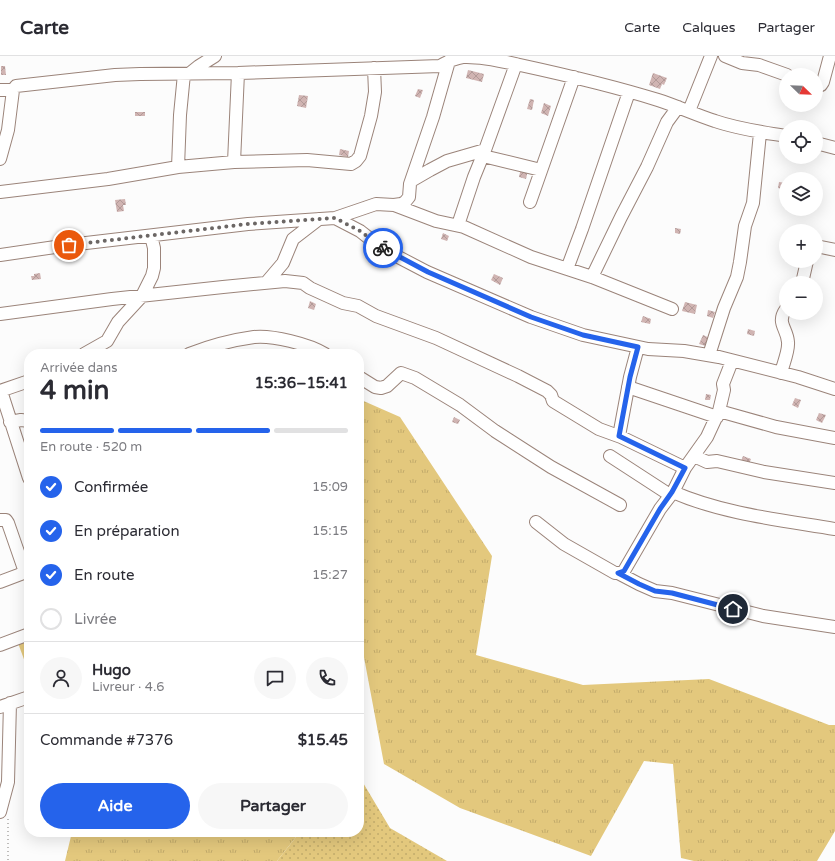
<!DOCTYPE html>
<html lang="fr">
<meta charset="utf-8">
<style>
:root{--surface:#fff;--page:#f7f7f7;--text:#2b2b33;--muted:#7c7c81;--line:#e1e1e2;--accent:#2563eb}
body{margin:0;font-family:"Varela Round",sans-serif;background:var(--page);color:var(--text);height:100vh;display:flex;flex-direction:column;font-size:15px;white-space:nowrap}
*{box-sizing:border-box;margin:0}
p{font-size:13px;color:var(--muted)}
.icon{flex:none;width:22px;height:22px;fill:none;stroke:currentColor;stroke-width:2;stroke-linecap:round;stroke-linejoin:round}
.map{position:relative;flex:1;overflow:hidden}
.panel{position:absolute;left:24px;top:293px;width:340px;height:488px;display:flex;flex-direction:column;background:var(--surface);border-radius:16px;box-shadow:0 4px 16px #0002}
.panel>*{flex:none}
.needle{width:26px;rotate:113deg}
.controls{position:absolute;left:779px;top:12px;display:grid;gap:8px}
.controls a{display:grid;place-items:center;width:44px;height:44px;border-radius:50%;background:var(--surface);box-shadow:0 4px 16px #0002;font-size:20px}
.pin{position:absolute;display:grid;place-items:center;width:34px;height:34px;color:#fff;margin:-17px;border:2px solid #fff;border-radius:50%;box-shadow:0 1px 4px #0007}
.courier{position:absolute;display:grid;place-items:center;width:40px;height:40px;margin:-20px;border:3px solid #2563eb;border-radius:50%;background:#fff;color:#222;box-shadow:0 1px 5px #0007}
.summary em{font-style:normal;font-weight:700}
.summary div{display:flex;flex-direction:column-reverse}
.summary{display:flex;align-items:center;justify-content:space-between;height:68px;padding:0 16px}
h1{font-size:26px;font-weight:700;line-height:30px}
.bar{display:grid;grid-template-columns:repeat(4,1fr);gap:6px 4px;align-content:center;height:48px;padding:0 16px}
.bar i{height:5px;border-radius:3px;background:var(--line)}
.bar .active{background:var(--accent)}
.bar p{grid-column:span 4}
.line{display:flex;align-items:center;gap:10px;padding:0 16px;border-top:1px solid var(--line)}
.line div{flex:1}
.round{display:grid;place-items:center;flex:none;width:42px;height:42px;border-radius:21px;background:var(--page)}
ol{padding:0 16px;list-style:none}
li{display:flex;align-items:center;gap:12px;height:44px}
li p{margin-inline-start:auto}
li .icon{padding:4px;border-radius:50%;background:var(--accent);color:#fff;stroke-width:4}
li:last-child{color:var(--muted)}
li i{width:22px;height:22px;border:2px solid var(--line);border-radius:50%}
.cta{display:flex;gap:8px;margin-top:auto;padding:8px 16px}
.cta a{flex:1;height:46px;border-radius:24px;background:var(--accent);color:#fff;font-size:16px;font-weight:700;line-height:46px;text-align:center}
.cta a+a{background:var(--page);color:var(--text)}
header{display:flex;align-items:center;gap:24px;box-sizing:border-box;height:56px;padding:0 20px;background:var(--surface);border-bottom:1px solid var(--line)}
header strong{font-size:19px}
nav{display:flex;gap:22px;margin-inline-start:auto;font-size:14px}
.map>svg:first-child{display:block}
.grass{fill:url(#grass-tufts)}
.garden{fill:url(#garden-dots)}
.building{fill:url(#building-cross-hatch)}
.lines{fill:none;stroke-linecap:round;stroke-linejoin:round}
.minor-casing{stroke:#9b847a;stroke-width:14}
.path{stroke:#a9a6a4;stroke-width:1.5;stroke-dasharray:1 3;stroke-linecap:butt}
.minor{stroke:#fff;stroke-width:12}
.done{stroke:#6c6765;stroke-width:4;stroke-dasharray:0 7.2}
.route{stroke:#2563eb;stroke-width:5}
</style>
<header>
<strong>Carte</strong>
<nav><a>Carte</a><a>Calques</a><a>Partager</a></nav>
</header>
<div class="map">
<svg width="835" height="805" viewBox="0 0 835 805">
<defs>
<pattern id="grass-tufts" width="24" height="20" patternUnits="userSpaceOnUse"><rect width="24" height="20" fill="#e3c87d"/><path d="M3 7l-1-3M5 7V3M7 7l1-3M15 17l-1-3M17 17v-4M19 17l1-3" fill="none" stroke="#c2ab6b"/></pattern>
<pattern id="garden-dots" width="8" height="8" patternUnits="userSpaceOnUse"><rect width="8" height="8" fill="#e3c87d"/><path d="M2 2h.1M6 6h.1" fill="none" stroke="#c2ab6b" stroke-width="1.8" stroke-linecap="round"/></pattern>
<pattern id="building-cross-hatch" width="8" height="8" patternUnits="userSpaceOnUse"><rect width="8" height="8" fill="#d0b4b2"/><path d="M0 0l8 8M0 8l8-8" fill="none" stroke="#b29a98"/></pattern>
</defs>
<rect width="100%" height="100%" fill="#fcfcfc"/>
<path class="grass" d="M359 343 400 361 492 500 476 599 583 629 709 623 829 669H835V775L817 805H694L681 802 673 708 644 705 591 800 460 752 384 708 360 580H359Z
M18 587H29V617Z
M72 776H300L277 805H65Z"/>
<path class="garden" d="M359 720 390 772 447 805H277L300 776H359Z"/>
<path class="building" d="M1 10H5L6 19H1Z
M468 14 484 18 482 26 466 22Z
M653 17 667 22 664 29 662 28 660 33 649 29Z
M418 33 423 34 420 42 415 40Z
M299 39 308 40 306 52 297 50Z
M530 43 534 44 532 54 527 53Z
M544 47 551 50 548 60 541 57Z
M135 56H145V60H135Z
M340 93 349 95 348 101 339 99Z
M521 112 528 114 526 123 519 121Z
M779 126 786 127V134L778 132Z
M125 143 126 149H123L124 155 117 156 115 144Z
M675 172 681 173 680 178 675 177Z
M443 177 449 180 447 185 441 183Z
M40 217 41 223 32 224 31 220H34V218Z
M494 218 503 222 500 229 491 224Z
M310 245 316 248 314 254 308 252Z
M685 246 697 249 695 258 682 255Z
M708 254 715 256 713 262 707 260Z
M643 260 651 263 650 268 641 266Z
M748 273 755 275 754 280 747 278Z
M703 279 712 283 709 291 699 288Z
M706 338 711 339 710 344H705Z
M795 342 801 344 798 352 792 349Z
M819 357 826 359 822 367 816 364Z
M454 361 460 364 458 368 452 366Z
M743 400 751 403 749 408 741 405Z"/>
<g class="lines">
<defs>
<path id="minor" d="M725 0 742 7 759 9 787 19
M189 18 199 10 215 0
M816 28 821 29 823 26 830 0
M0 34H13
M689 55 711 0
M816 87 835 92
M483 100 541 114
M0 103 8 74 13 34 16 30 115 19 140 18 238 17 440 10C447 6 455 2 463 1 481 0 502 5 520 9 566 19 613 30 658 44 677 50 696 59 715 65 738 73 762 76 786 80
M234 106 238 17
M178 111 180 59 184 18
M411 125 430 114 447 105 485 94 516 8
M0 136 108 123 178 111 234 106 307 104 351 108 356 105 360 100 371 60 375 36 374 12
M530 146 574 21
M394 149 436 165 464 171 531 201 592 221 672 253
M335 162 360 175 383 193 427 216 531 261 583 279 648 293 684 295 719 301 798 321 835 333
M458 169 474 121 485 94
M816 190 835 194
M0 199 69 189 248 168 335 162 376 148 394 149 401 148 405 146 409 141 410 128 433 61 449 5
M567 213 582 173 629 36
M592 221 621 161 647 111 667 66 678 51
M266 227 283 207 293 183 319 163
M802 227 807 205
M0 258 112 243 223 231 285 225 303 227 310 232 343 247 358 250 376 260 436 282 518 320 547 335 551 339 553 345 599 373 621 381 685 412
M84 298 107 285 118 266 142 240 152 220 154 212V192L151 180
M189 298C210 290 232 284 254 281 272 279 309 288 325 298
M709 299 724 252 737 221 740 206 745 170 753 147 760 77
M781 317C783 308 789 295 788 286 787 272 776 267 786 253
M359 321 375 331 381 332 387 330 401 317 415 322 460 349 495 375 551 411 620 449
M628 331 717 361
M0 335 29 325
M1 335 29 422
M719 355 776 371 835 382
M10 366 21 364 29 365
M619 380 630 321 638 291
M610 400 670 439
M694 400 707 406 717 405 764 416 835 427
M673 436C723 458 781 464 835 473
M0 464H6L8 467 25 516
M536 466 564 488 615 517H620L624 515 660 453 673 436 685 412 707 381 719 355 724 334 723 328 732 305
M618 517 639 528 655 535 672 537 763 560 835 571
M0 526 29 515
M0 589 29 578
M0 651 29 641
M0 756 8 726 10 647"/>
</defs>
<use href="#minor" class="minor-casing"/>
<path class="path" d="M8 763V805"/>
<use href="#minor" class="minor"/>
</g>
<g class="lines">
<path class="done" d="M69 189 248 168 335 162 360 175 383 192"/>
<path class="route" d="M383 192 428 216 531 261 583 279 638 291 630 321 619 380 685 412 672 436 660 453 624 515 618 517 639 528 655 535 672 537 733 553"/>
</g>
</svg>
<div class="controls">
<a><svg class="needle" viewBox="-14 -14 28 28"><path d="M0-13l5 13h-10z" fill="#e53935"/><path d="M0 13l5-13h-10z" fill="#7c7c81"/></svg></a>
<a><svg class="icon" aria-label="locate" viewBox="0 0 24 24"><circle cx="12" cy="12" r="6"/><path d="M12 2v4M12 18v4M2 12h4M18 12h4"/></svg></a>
<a><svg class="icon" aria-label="layers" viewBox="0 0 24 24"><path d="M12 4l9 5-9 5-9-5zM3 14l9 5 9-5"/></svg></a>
<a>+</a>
<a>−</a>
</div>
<div class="pin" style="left:69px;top:189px;background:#ea580c"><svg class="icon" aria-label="bag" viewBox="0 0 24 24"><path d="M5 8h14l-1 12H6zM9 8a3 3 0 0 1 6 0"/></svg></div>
<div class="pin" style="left:733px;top:553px;background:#1f2937"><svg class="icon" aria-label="home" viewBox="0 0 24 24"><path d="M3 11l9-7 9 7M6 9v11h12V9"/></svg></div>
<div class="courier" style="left:383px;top:192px"><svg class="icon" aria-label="bike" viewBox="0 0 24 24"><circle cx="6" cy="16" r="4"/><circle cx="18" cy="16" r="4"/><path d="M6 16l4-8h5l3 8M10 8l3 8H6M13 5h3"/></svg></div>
<section class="panel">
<div class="summary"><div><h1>4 min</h1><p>Arrivée dans</p></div><em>15:36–15:41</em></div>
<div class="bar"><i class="active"></i><i class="active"></i><i class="active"></i><i></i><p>En route · 520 m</p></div>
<ol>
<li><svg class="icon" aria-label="check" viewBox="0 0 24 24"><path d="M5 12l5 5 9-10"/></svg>Confirmée<p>15:09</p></li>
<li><svg class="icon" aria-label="check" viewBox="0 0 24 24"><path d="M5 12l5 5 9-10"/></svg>En préparation<p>15:15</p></li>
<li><svg class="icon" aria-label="check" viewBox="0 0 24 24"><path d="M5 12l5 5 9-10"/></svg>En route<p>15:27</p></li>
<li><i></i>Livrée</li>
</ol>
<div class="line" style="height:72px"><a class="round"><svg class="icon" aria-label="person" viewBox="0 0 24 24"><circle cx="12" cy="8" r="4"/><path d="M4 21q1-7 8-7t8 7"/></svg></a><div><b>Hugo</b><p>Livreur · 4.6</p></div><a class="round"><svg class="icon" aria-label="chat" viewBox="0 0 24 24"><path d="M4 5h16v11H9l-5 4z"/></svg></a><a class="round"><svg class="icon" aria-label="phone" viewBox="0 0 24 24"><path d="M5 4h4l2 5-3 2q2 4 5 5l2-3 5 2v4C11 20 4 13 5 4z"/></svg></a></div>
<div class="line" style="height:52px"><div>Commande #7376</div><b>$15.45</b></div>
<div class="cta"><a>Aide</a><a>Partager</a></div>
</section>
</div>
